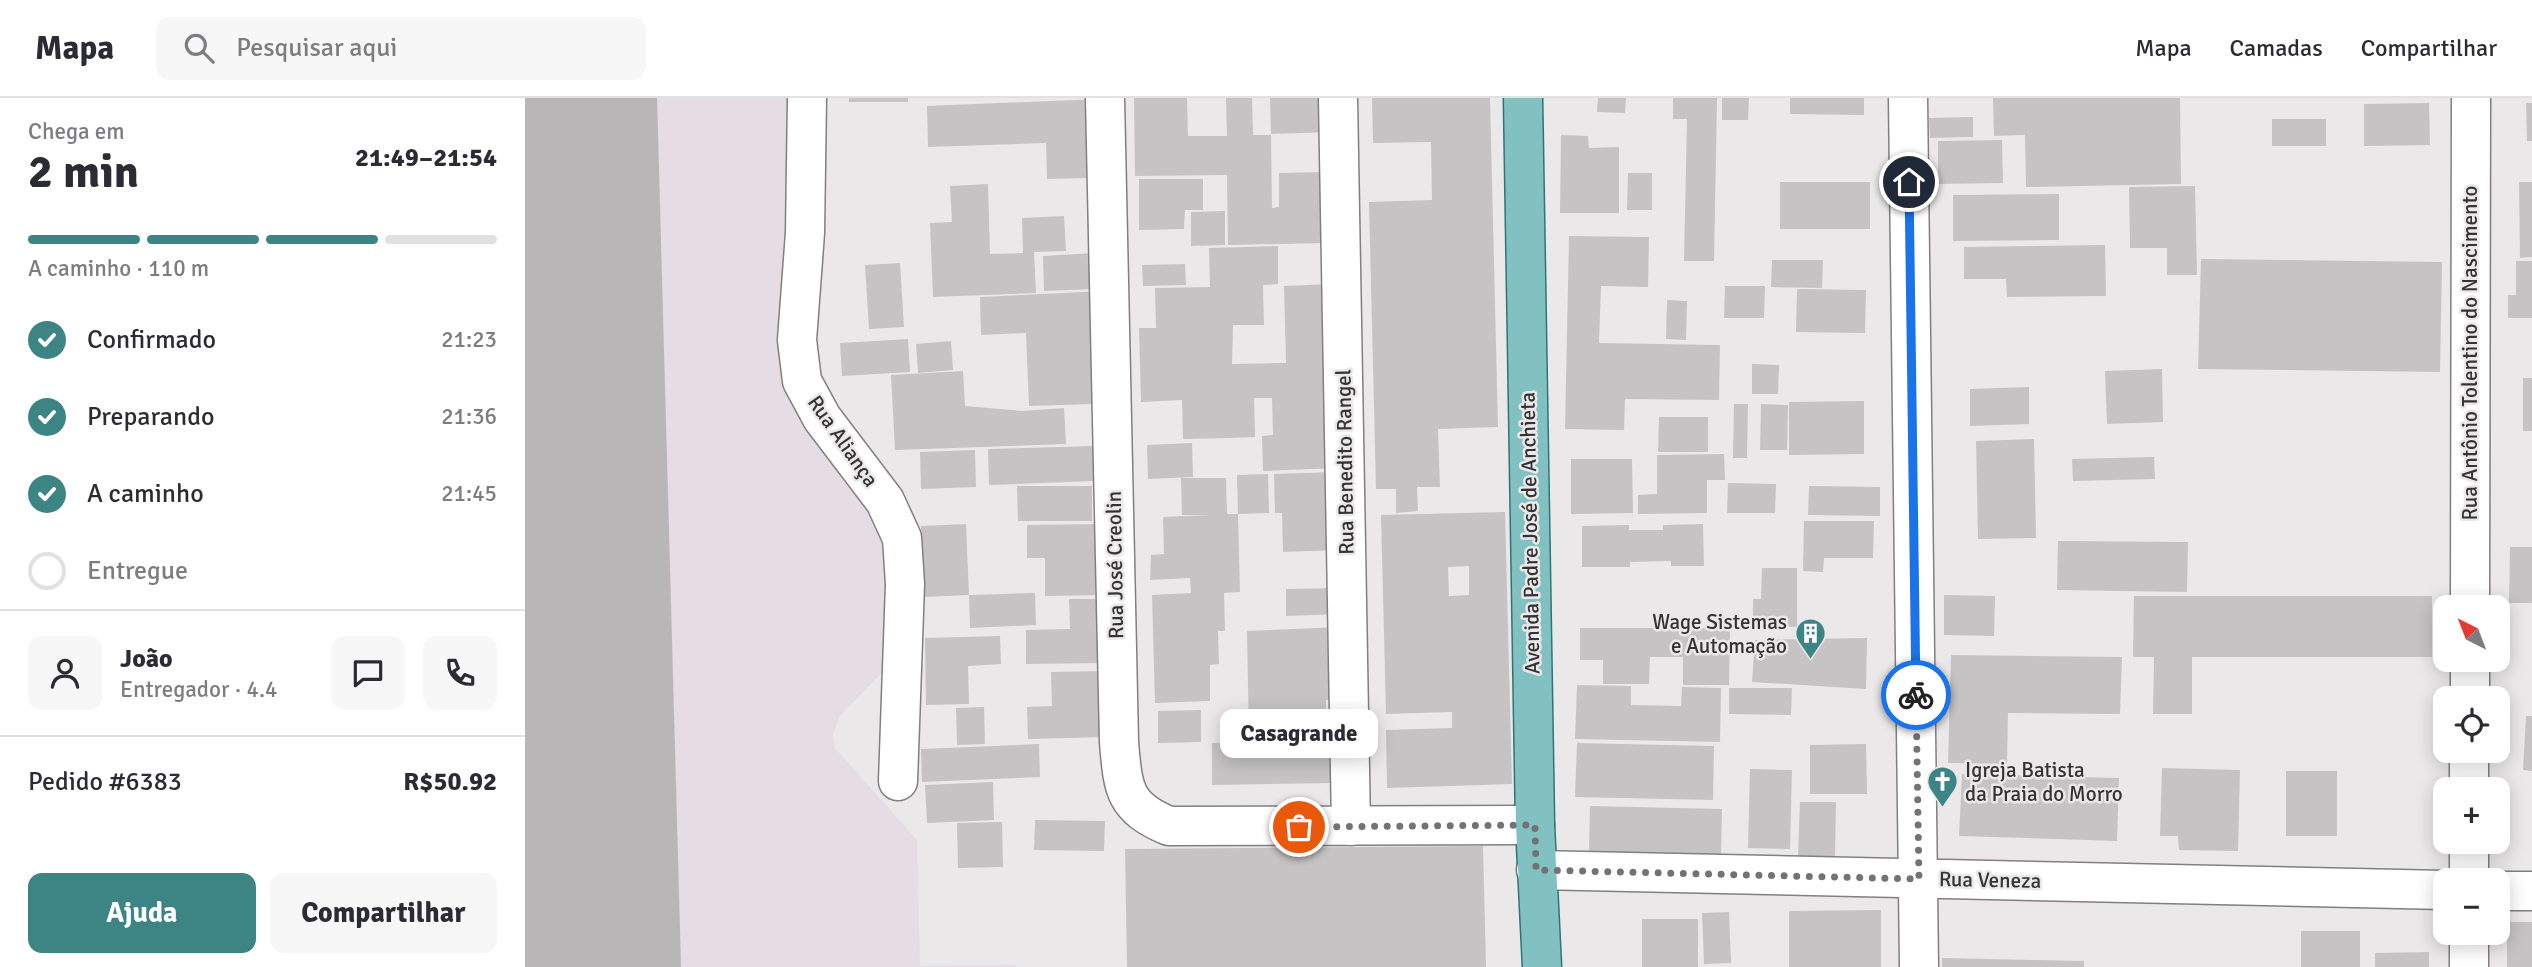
<!DOCTYPE html>
<html lang="pt">
<meta charset="utf-8">
<style>
:root{--surface:#fff;--page:#f7f7f7;--text:#2b2b33;--muted:#7c7c81;--line:#e1e1e2;--accent:#3d8585}
body{margin:0;font-family:Signika,sans-serif;background:var(--page);color:var(--text);height:100vh;display:flex;flex-direction:column;font-size:26px;white-space:nowrap}
*{box-sizing:border-box;margin:0}
p{font-size:23px;color:var(--muted)}
.icon{flex:none;width:38px;height:38px;fill:none;stroke:currentColor;stroke-width:2;stroke-linecap:round;stroke-linejoin:round}
.map{position:relative;flex:1;overflow:hidden}
.panel{display:flex;flex-direction:column;background:var(--surface);width:525px}
.panel>*{flex:none}
.needle{width:46px;rotate:318deg}
.tools{position:absolute;left:1908px;top:497px;display:grid;gap:14px}
.tools a{display:grid;place-items:center;width:77px;height:77px;border-radius:14px;background:var(--surface);box-shadow:0 4px 18px #0003;font-size:35px}
.pin{position:absolute;display:grid;place-items:center;width:60px;height:60px;color:#fff;margin:-30px;border:4px solid #fff;border-radius:50%;box-shadow:0 2px 7px #0007}
.courier{position:absolute;display:grid;place-items:center;width:70px;height:70px;margin:-35px;border:5px solid #1a73e8;border-radius:50%;background:#fff;color:#222;box-shadow:0 2px 9px #0007}
.bubble{position:absolute;height:49px;border-radius:14px;background:var(--surface);box-shadow:0 4px 18px #0003;font-size:23px;font-weight:800;line-height:49px;text-align:center}
.head em{font-style:normal;font-weight:800}
.head div{display:flex;flex-direction:column-reverse}
.head{display:flex;align-items:center;justify-content:space-between;height:119px;padding:0 28px}
h1{font-size:46px;font-weight:800;line-height:52px}
.bar{display:grid;grid-template-columns:repeat(4,1fr);gap:10px 7px;align-content:center;height:84px;padding:0 28px}
.bar i{height:9px;border-radius:5px;background:var(--line)}
.bar .current{background:var(--accent)}
.bar p{grid-column:span 4}
.line{display:flex;align-items:center;gap:18px;padding:0 28px;border-top:2px solid var(--line)}
.line div{flex:1}
.round{display:grid;place-items:center;flex:none;width:74px;height:74px;border-radius:14px;background:var(--page)}
ol{padding:0 28px;list-style:none}
li{display:flex;align-items:center;gap:21px;height:77px}
li p{margin-inline-start:auto}
li .icon{padding:7px;border-radius:50%;background:var(--accent);color:#fff;stroke-width:4}
li:last-child{color:var(--muted)}
li i{width:38px;height:38px;border:4px solid var(--line);border-radius:50%}
.primary-button{display:flex;gap:14px;margin-top:auto;padding:14px 28px}
.primary-button a{flex:1;height:80px;border-radius:14px;background:var(--accent);color:#fff;font-size:28px;font-weight:800;line-height:80px;text-align:center}
.primary-button a+a{background:var(--page);color:var(--text)}
header{display:flex;align-items:center;gap:42px;box-sizing:border-box;height:98px;padding:0 35px;background:var(--surface);border-bottom:2px solid var(--line)}
header strong{font-size:33px}
nav{display:flex;gap:38px;margin-inline-start:auto;font-size:24px}
.search{width:490px;height:63px;background:var(--page);display:flex;align-items:center;gap:18px;box-sizing:border-box;padding:0 24px;border-radius:14px;color:var(--muted);font-size:26px}
main{display:flex;flex:1;min-height:0}
.map>svg:first-child{display:block}
.built{fill:#e6dce4}
.lines{fill:none;stroke-linecap:round;stroke-linejoin:round}
.runway{stroke:#b9b6b8;stroke-width:214}
.building{fill:#c6c3c5;fill-rule:evenodd}
.minor-casing{stroke:#827f81;stroke-width:41}
.major-casing{stroke:#307575;stroke-width:41}
.minor{stroke:#fff;stroke-width:38}
.major{stroke:#82c1c1;stroke-width:38}
.done{stroke:#747274;stroke-width:7;stroke-dasharray:0 12.6}
.route{stroke:#1a73e8;stroke-width:9}
.labels{text-anchor:middle;stroke-width:5;stroke-linejoin:round;paint-order:stroke}
.street-label{font-size:21px;fill:#343334;stroke:#ebe8ea}
.poi-label{font-size:21px;fill:#343334;stroke:#ebe8ea;text-anchor:end}
</style>
<header>
<strong>Mapa</strong>
<div class="search"><svg class="icon" aria-label="search" viewBox="0 0 24 24"><circle cx="10" cy="10" r="6"/><path d="M15 15l6 6"/></svg>Pesquisar aqui</div>
<nav><a>Mapa</a><a>Camadas</a><a>Compartilhar</a></nav>
</header>
<main>
<section class="panel">
<div class="head"><div><h1>2 min</h1><p>Chega em</p></div><em>21:49–21:54</em></div>
<div class="bar"><i class="current"></i><i class="current"></i><i class="current"></i><i></i><p>A caminho · 110 m</p></div>
<ol>
<li><svg class="icon" aria-label="check" viewBox="0 0 24 24"><path d="M5 12l5 5 9-10"/></svg>Confirmado<p>21:23</p></li>
<li><svg class="icon" aria-label="check" viewBox="0 0 24 24"><path d="M5 12l5 5 9-10"/></svg>Preparando<p>21:36</p></li>
<li><svg class="icon" aria-label="check" viewBox="0 0 24 24"><path d="M5 12l5 5 9-10"/></svg>A caminho<p>21:45</p></li>
<li><i></i>Entregue</li>
</ol>
<div class="line" style="height:126px"><a class="round"><svg class="icon" aria-label="person" viewBox="0 0 24 24"><circle cx="12" cy="8" r="4"/><path d="M4 21q1-7 8-7t8 7"/></svg></a><div><b>João</b><p>Entregador · 4.4</p></div><a class="round"><svg class="icon" aria-label="chat" viewBox="0 0 24 24"><path d="M4 5h16v11H9l-5 4z"/></svg></a><a class="round"><svg class="icon" aria-label="phone" viewBox="0 0 24 24"><path d="M5 4h4l2 5-3 2q2 4 5 5l2-3 5 2v4C11 20 4 13 5 4z"/></svg></a></div>
<div class="line" style="height:91px"><div>Pedido #6383</div><b>R$50.92</b></div>
<div class="primary-button"><a>Ajuda</a><a>Compartilhar</a></div>
</section>
<div class="map">
<svg width="2007" height="869" viewBox="0 0 2007 869">
<rect width="100%" height="100%" fill="#ebe8ea"/>
<path class="built" d="M0 0H266V89L254 240 255 272 265 299 364 436 375 556 315 618 308 635 310 650 392 742 395 868 491 867V869H0Z"/>
<g class="lines">
<path class="runway" d="M25 0 49 869"/>
</g>
<path class="building" d="M324 0H383V4H324Z
M609 0H662L663 38H702L701 0H727L728 37H746L747 110 754 109V75L799 74 800 145 703 147 702 77 610 78Z
M745 0H807V34L746 36Z
M847 0H965L973 329 913 331 915 389H892L893 413 871 415V391H851L844 104 907 102 906 44 848 45Z
M1073 0H1101L1100 15 1072 14Z
M1148 0H1192L1189 163H1159L1162 21H1148Z
M1197 0H1224L1223 22H1197Z
M1265 0H1339V17L1265 16Z
M1468 0H1655L1656 86 1501 89 1500 37 1469 38Z
M574 1 576 42 561 43 562 80 522 81 521 45 403 49 402 8Z
M1904 5 1905 47 1839 48V6Z
M2001 5H2007V43H2002Z
M1448 19V39L1405 40 1404 20Z
M1747 21H1801V48H1747Z
M1036 37 1063 38 1064 50 1094 49V115H1035Z
M1477 42 1478 85 1413 86V43Z
M1103 75H1127V112H1102Z
M614 81H678V112H660L659 131 614 132Z
M1255 84H1345V131H1255Z
M1994 84H2007V159L1995 160Z
M463 86 465 156 498 155 497 120 539 118 541 153 509 154 511 195 408 199 405 125 427 124 425 88Z
M1670 88 1672 177H1642V150H1605L1604 89Z
M1534 96V142L1428 143V97Z
M700 113V147L666 148V114Z
M1044 138 1124 139 1123 189 1076 188 1074 245 1195 247 1194 302 1100 301 1099 332 1040 331Z
M1580 147 1581 198 1482 199 1481 181H1439V149Z
M753 148V186L738 187 739 227H708L707 266 761 265 759 188 807 186 812 370 738 373 737 338 748 337 747 300H729L730 339 706 340 658 341 657 302 616 304 614 230H631L630 190 685 189 684 150Z
M570 155 571 191 519 193 518 158Z
M1676 161 1917 164 1915 274 1673 271Z
M1247 162H1298L1297 190 1246 189Z
M1991 163H2007V220H1983V197H1991Z
M375 165 379 229 344 231 340 167Z
M660 166 661 187 618 188 617 167Z
M1200 188H1240L1239 220H1199Z
M1272 191 1341 192 1340 235 1271 234Z
M579 193 581 267 566 268 567 306 504 308 501 235 456 237 455 199Z
M1142 202 1162 203 1161 242 1141 241Z
M383 241 385 274 317 278 315 245Z
M426 243 428 272 393 275 391 246Z
M1227 266 1254 267 1253 296H1227Z
M1637 271 1638 324 1582 326 1580 273Z
M438 273 440 308 498 313 539 310 541 346 370 352 366 277Z
M1998 280H2007V333H1998Z
M1504 289V326L1445 328V291Z
M1339 303V356L1264 357V304Z
M1209 306H1223L1222 360H1208Z
M1236 306 1263 307 1262 352H1235Z
M1134 319H1183V354H1133Z
M1509 341 1511 440 1453 441 1451 343Z
M667 345 668 379 623 381 622 347Z
M568 348 569 383 464 387 463 351Z
M450 352 451 389 396 391 395 354Z
M1199 356 1200 382H1182V415L1113 416V397L1132 396V357Z
M1629 359 1630 381 1548 383 1547 361Z
M1046 361H1107L1108 415 1046 416Z
M811 374 813 452 758 454 757 415H750L749 376Z
M743 376 744 415 713 416 712 377Z
M656 380H701L702 416H713L715 494 699 495 700 533H693L694 566 685 567V603L630 605 627 497 666 495 665 480 625 482 626 457 639 456 638 419 685 417H657Z
M1203 385 1251 386 1250 415H1202Z
M492 388H567V423H493Z
M1284 388 1355 389V418L1283 417Z
M980 414 987 686 862 690 861 632 927 630V614L861 616 856 417ZM944 468V497L924 498 923 469Z
M1279 423H1349L1348 460H1299L1298 474 1278 473Z
M441 426 444 497 399 499 396 428Z
M580 426V497L520 498V460H502V427Z
M1178 426 1179 468H1146V463L1105 464V469H1057V428L1104 427V432H1138V427Z
M1533 443 1663 444 1662 494 1532 492Z
M1985 449H2007V505H1984Z
M1237 470H1272V529L1228 528V501H1236Z
M814 490 815 516 761 518V491Z
M510 495 511 527 445 530 444 497Z
M1419 497 1470 498 1469 538 1419 537Z
M1609 498H1907V559H1667V616H1628L1629 559H1608Z
M544 501H579L580 565 501 566V532L545 531Z
M816 529 818 602H801V639L724 642 722 533Z
M1055 530H1205L1204 587H1158V559H1125L1124 586H1078V562H1055Z
M475 538 476 566 443 568 444 606 401 607 400 540Z
M1342 540 1341 591 1227 584 1230 542Z
M1426 557 1597 559 1595 616 1483 615 1482 666 1423 665Z
M579 573 581 639 503 641 502 609 527 608 526 574Z
M1052 587 1106 588V607L1156 608 1157 589 1196 590 1195 644 1050 641Z
M1204 590H1267L1266 617 1204 616Z
M459 609 460 646 432 647 431 610Z
M676 612V644L633 645V613Z
M2001 618H2007V673L1998 672Z
M814 643 808 685 687 687V645Z
M1052 645 1189 648 1188 702 1050 699Z
M514 646 515 679 397 684 396 651Z
M1341 646 1342 696H1285V647Z
M1637 670 1715 672 1713 753 1654 752 1653 738H1635Z
M1225 671 1267 672 1265 751 1223 750Z
M1761 673H1812V738H1761Z
M1437 676 1594 680 1592 743 1434 738Z
M468 684 469 722 402 725 400 687Z
M1275 704H1311L1310 760 1273 759Z
M1065 708 1197 711 1196 757 1064 754Z
M510 722 580 723 579 753 509 752Z
M477 724 478 769 433 770 432 725Z
M958 748 961 869H602L600 751Z
M1356 812V869H1264V813Z
M1204 814 1206 865 1179 866 1177 815Z
M1117 821H1173V869H1117Z
M1982 824H2007V869H1982Z
M1776 833H1835V869H1776Z
M1904 854V869H1850V855Z
M1417 860 1559 863V869H1417Z"/>
<g class="lines">
<defs>
<path id="minor" d="M282 0 280 135 272 242 277 283 297 320 360 403 377 440 380 486 373 683
M580 0 594 644C598 690 598 709 644 728L1010 727
M813 0 826 728
M1383 0 1394 869
M1945 509 1946 0
M1945 600V562
M1944 691V653
M1011 772 1920 792
M1944 782V744
M1972 793H2007
M1944 869V835"/>
<path id="major" d="M998 0 1010 727 1017 869"/>
</defs>
<use href="#minor" class="minor-casing"/>
<use href="#major" class="major-casing"/>
<use href="#minor" class="minor"/>
<use href="#major" class="major"/>
</g>
<g class="lines">
<path class="done" d="M774 729 1010 727 1011 772 1394 781 1391 597"/>
<path class="route" d="M1384 84 1391 597"/>
</g>
<defs>
<symbol id="building-pin" viewBox="-11 -11 22 30"><path d="M0 17L-7.5 6A9.5 9.5 0 1 1 7.5 6Z" fill="#3d8585" stroke="#ebe8ea"/><path d="M-4-6H4V6H1V3H-1V6H-4ZM-2.5-4.3h1.7v1.8h-1.7ZM.8-4.3h1.7v1.8H.8ZM-2.5-1h1.7V.8h-1.7ZM.8-1h1.7V.8H.8Z" fill="#fff"/></symbol>
<symbol id="church-pin" viewBox="-11 -11 22 30"><path d="M0 17L-7.5 6A9.5 9.5 0 1 1 7.5 6Z" fill="#3d8585" stroke="#ebe8ea"/><path d="M-1.2-6h2.4v3.5h3.3v2.4h-3.3V6h-2.4V-.1h-3.3v-2.4h3.3Z" fill="#fff"/></symbol>
</defs>
<g fill-rule="evenodd">
<use href="#building-pin" x="1268" y="518" width="35" height="47"/>
<use href="#church-pin" x="1400" y="666" width="35" height="47"/>
</g>
<g class="labels">
<g class="street-label">
<text transform="translate(1945 255) rotate(-90)" y="7">Rua Antônio Tolentino do Nascimento</text>
<text transform="translate(318 343) rotate(55)" y="7">Rua Aliança</text>
<text transform="translate(820 364) rotate(-91)" y="7">Rua Benedito Rangel</text>
<text transform="translate(1005 435) rotate(-91)" y="7">Avenida Padre José de Anchieta</text>
<text transform="translate(590 467) rotate(-91)" y="7">Rua José Creolin</text>
<text transform="translate(1465 782) rotate(1)" y="7">Rua Veneza</text>
</g>
<g class="poi-label">
<text x="1262" y="531">Wage Sistemas<tspan x="1262" dy="24">e Automação</tspan></text>
<text x="1440" y="679" text-anchor="start">Igreja Batista<tspan x="1440" dy="24">da Praia do Morro</tspan></text>
</g>
</g>
</svg>
<div class="tools">
<a><svg class="needle" viewBox="-14 -14 28 28"><path d="M0-13l5 13h-10z" fill="#e53935"/><path d="M0 13l5-13h-10z" fill="#7c7c81"/></svg></a>
<a><svg class="icon" aria-label="locate" viewBox="0 0 24 24"><circle cx="12" cy="12" r="6"/><path d="M12 2v4M12 18v4M2 12h4M18 12h4"/></svg></a>
<a>+</a>
<a>−</a>
</div>
<div class="pin" style="left:774px;top:729px;background:#ea580c"><svg class="icon" aria-label="bag" viewBox="0 0 24 24"><path d="M5 8h14l-1 12H6zM9 8a3 3 0 0 1 6 0"/></svg></div>
<div class="pin" style="left:1384px;top:84px;background:#1f2937"><svg class="icon" aria-label="home" viewBox="0 0 24 24"><path d="M3 11l9-7 9 7M6 9v11h12V9"/></svg></div>
<div class="courier" style="left:1391px;top:597px"><svg class="icon" aria-label="bike" viewBox="0 0 24 24"><circle cx="6" cy="16" r="4"/><circle cx="18" cy="16" r="4"/><path d="M6 16l4-8h5l3 8M10 8l3 8H6M13 5h3"/></svg></div>
<div class="bubble" style="left:695px;top:611px;width:158px">Casagrande</div>
</div>
</main>
